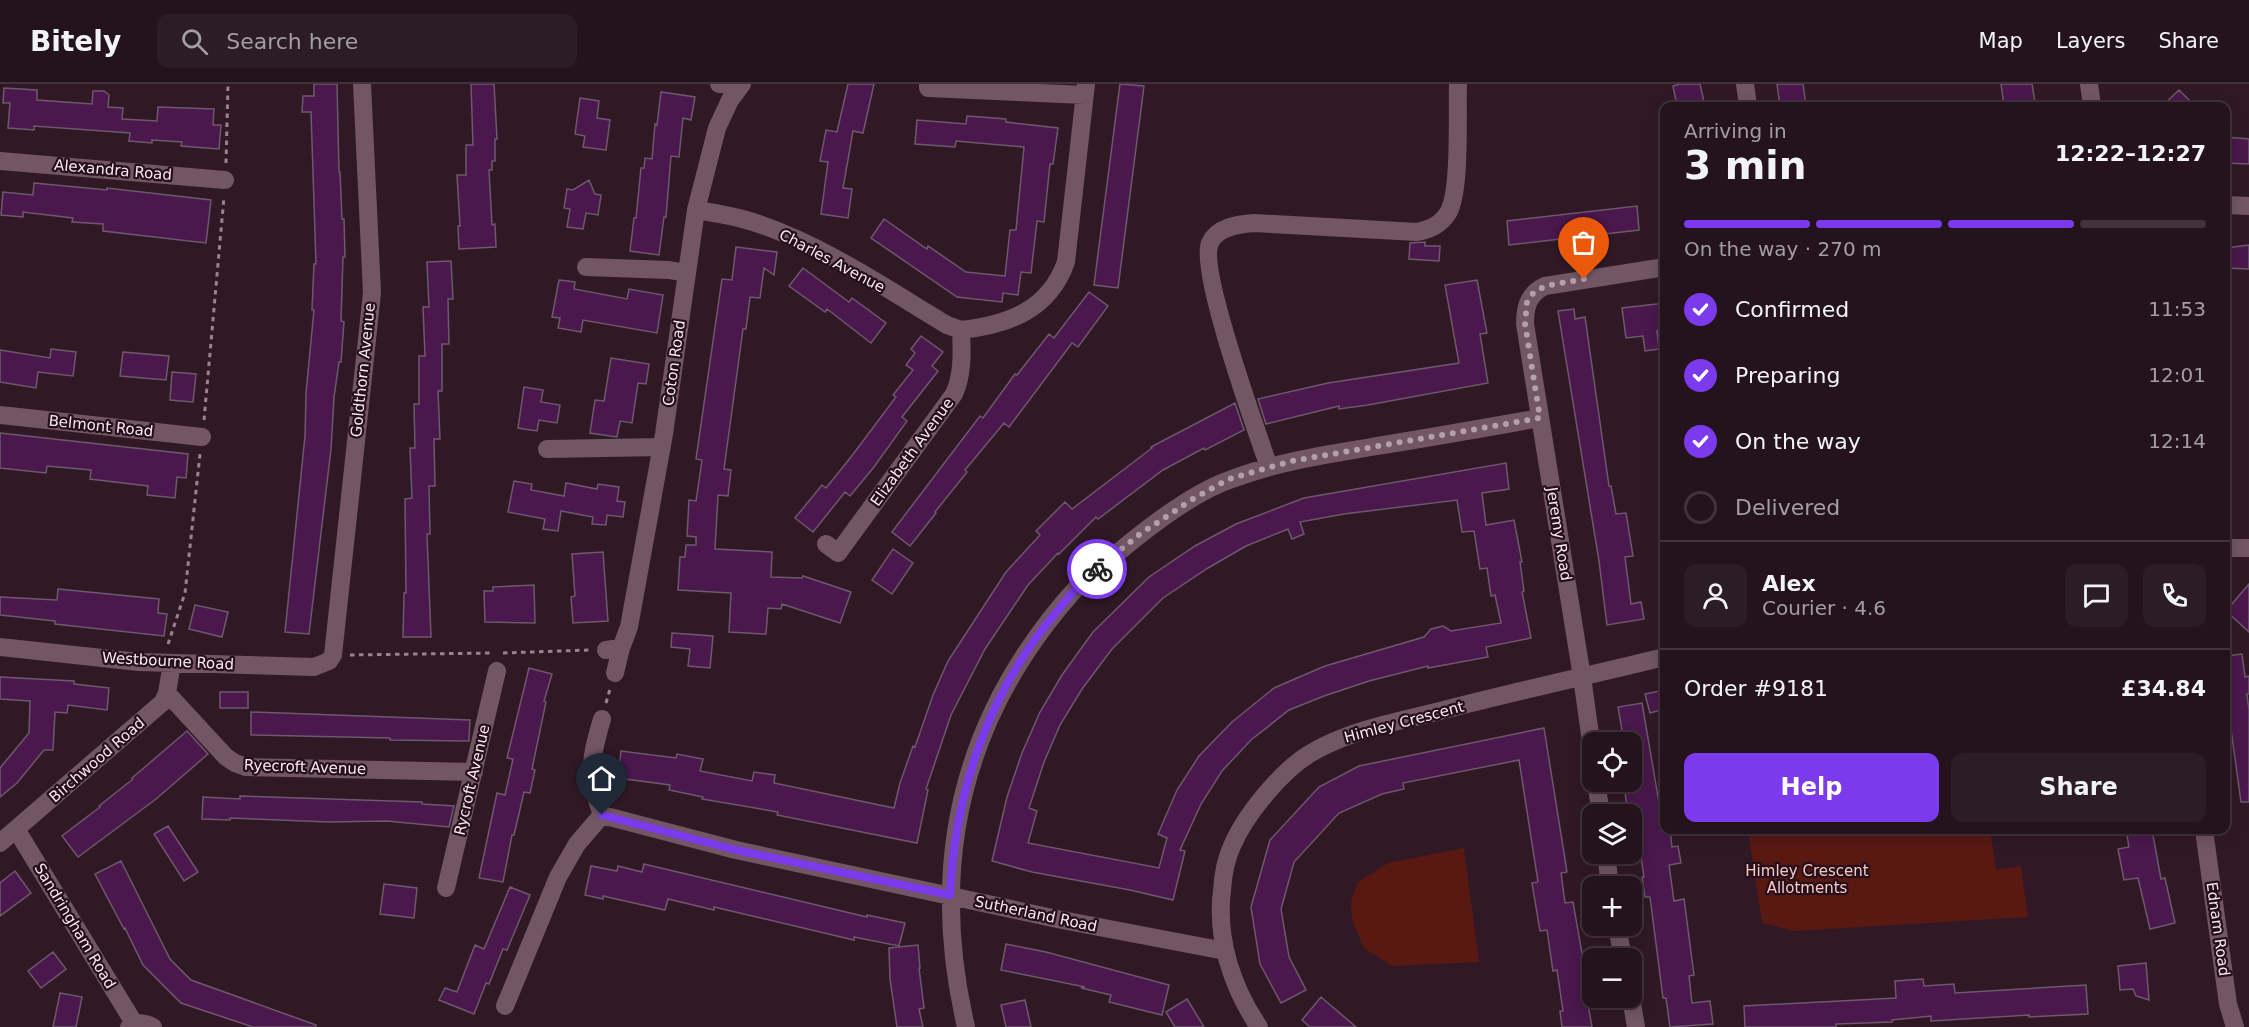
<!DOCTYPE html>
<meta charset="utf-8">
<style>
:root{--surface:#24131c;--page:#2c1c25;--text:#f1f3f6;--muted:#a39ea3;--line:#41323b;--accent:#7c3aed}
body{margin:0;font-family:"DejaVu Sans",sans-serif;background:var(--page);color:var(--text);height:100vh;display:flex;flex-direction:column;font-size:22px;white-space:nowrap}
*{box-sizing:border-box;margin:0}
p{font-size:20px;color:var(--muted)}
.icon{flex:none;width:33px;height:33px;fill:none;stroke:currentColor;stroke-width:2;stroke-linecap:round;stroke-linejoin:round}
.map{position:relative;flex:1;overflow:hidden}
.drawer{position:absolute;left:1660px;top:18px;width:570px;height:732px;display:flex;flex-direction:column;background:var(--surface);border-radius:12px;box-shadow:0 3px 15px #0003,0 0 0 2px var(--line)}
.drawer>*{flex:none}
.buttons{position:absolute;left:1582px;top:648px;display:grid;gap:12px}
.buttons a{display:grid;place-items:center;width:60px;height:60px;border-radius:12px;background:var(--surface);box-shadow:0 3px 15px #0003,0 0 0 2px var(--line);font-size:30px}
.pin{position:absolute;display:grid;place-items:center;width:51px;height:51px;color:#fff;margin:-62px -26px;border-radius:50% 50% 50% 0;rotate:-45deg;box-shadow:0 0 6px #0007}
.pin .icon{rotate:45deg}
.courier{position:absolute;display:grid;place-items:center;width:60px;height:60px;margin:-30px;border:4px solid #7c3aed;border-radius:50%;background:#fff;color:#222;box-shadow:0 2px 8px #0007}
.head em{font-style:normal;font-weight:700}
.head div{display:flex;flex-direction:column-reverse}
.head{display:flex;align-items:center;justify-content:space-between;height:102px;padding:0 24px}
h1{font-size:39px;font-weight:700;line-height:45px}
.bar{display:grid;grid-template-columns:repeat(4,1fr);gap:9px 6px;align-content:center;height:72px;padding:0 24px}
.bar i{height:8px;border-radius:4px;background:var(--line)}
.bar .on{background:var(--accent)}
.bar p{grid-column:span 4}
.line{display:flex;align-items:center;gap:15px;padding:0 24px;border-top:2px solid var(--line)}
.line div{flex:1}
.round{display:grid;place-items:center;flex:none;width:63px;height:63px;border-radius:12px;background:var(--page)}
ol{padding:0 24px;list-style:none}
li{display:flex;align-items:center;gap:18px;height:66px}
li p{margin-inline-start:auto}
li .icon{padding:6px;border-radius:50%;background:var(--accent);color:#fff;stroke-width:4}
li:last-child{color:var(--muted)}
li i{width:33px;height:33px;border:3px solid var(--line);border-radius:50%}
.cta{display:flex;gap:12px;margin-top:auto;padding:12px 24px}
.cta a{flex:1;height:69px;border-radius:12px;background:var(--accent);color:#fff;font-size:24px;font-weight:700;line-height:69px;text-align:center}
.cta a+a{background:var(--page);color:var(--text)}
header{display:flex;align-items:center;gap:36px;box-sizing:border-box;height:84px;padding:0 30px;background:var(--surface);border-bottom:2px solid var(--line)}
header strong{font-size:28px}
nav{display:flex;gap:33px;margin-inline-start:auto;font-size:21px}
.search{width:420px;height:54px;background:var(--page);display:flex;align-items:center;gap:15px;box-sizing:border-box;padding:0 21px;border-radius:12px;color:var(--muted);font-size:22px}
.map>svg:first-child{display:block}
.green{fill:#581912}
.building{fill:#4a184c;stroke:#6d586d;stroke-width:1.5;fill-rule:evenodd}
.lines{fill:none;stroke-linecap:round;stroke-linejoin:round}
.path{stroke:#98848e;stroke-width:3;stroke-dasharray:4.5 4.5;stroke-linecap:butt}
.minor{stroke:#725664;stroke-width:18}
.done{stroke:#b3a0a9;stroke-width:6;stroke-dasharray:0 10.8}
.route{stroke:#7c3aed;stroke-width:8}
.labels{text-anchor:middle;stroke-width:4.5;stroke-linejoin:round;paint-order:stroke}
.street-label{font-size:15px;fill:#f9e8f0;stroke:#260f1c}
.park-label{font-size:15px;fill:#f7c9c1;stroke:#260f1c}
</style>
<header>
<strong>Bitely</strong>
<div class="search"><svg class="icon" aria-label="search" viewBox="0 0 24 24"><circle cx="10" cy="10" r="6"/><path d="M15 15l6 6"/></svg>Search here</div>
<nav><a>Map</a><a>Layers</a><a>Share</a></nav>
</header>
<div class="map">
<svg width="2249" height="943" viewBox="0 0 2249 943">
<rect width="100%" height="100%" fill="#301925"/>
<path class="green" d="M1748 746H1990L1996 786 2021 782 2028 833 1795 847 1762 839Z
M1464 764 1479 878 1392 882 1364 864 1352 836 1351 817 1358 798 1388 779Z"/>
<path class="building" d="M314 0H337L339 88H340L342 135H344L345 173H343L341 237 344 238 341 278H339L334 313 331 365 309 550 285 548 305 352 306 309 314 226H312L314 180H316L311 28H302L303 12H314Z
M471 0H494L497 55H495V77H492V86H489L492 141 495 140 496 163 459 165 458 142H460L457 91H466V61H473Z
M848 0H874L863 49 853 47 843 104 852 105 848 134 821 130 828 78 820 77 826 46 837 48Z
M1120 0 1144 2 1118 204 1094 201Z
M1680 0H1700L1704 18 1677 22 1673 2Z
M1777 0H1803L1806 22H1780Z
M2001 0H2032L2035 18 2004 22Z
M4 4 37 6V16L92 20 93 7H104L109 11 108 23 123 24 122 35 157 37 158 23 214 25 213 41H221L219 65 181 62 182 58 152 56V59L129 57 130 49 34 42V46L8 44 10 19H3Z
M2179 6 2195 22H2162Z
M661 8 695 13 691 36 683 34 679 73 671 72 666 133H664L659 171 630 167 634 134H636L641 84H644L645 74 652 75 655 40 657 41Z
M580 14 599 17 597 34 610 36 606 66 583 63 585 52 575 50Z
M967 32 1006 35V38L1058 44 1053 80H1050L1044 138 1037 137 1031 189 1021 188 1018 211 1003 209 1002 218 957 213 871 154 884 135 927 165 928 162 966 188 1005 192 1010 146H1016L1024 63 956 57 955 63 915 60 917 36 966 40Z
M2226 53 2249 55V80L2226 79Z
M589 96 595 110 601 111 598 131 586 129 583 145 567 143 570 125 564 124 567 105 573 106Z
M34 99 107 106V104L211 116 206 159 103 147V140L72 138 73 134 23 128V133L1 131 3 108 33 111Z
M1637 122 1639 146 1509 161 1507 137Z
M1425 158V162H1440L1439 177 1409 175 1410 159Z
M2249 161V185L2226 184V164Z
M736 163 777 168 774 191 764 184 760 214 750 213 746 245H743L724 385 731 386 728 412 718 411 715 465 772 468 771 493 802 494 803 492 851 508 840 539 782 520 781 525 768 524 766 550 729 548 731 509 678 506 680 473H685L686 461H696V453L687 452 689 416 696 417 702 376 696 375 722 195 732 196Z
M451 177 453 215H448L449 260H442V307H438L440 355H434L435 402H429L430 450H427L431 553H403L404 509H406L405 415 412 414 410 364H415L414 320H419V272H425L423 223H429L427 178Z
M803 184 849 218 852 214 886 239 871 259 827 225 825 228 789 202Z
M559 196 575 198 574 205 627 215 629 205 663 211 657 249 583 236 581 248 558 244 560 234 552 233Z
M1477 196 1487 249 1480 250 1488 299 1368 321 1339 325V322L1266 340 1258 315 1328 299 1459 279 1445 201Z
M1089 208 1108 222 1078 263 1072 259 1009 343 1004 339 965 386 967 388 935 428 936 429 910 462 892 448 980 332 983 334 1015 290 1017 291 1049 250 1054 254Z
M1665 219V246L1657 247 1659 265 1645 267 1643 252 1626 254 1622 224Z
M1574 225 1575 235 1585 233 1609 402H1611L1616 430 1626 429 1633 472 1625 473 1631 520 1641 518 1644 535 1607 541 1599 477 1558 227Z
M921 252 943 268 932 282 938 287 902 333 907 337 874 383 850 412 845 408 813 448 795 434 822 401 826 404 851 373 896 313 893 311 913 286 906 281 915 269 911 265Z
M51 265 76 268 73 292 38 288 36 304 0 298V266L50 274Z
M123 268 169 272 166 296 120 292Z
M611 274 649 280 646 300 638 299 632 339 620 337 617 353 590 349 595 316 604 317Z
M172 288 196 290 193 318 170 316Z
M524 303 543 306 541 318 560 321 557 339 539 336 537 347 518 344Z
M1235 319 1244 346 1205 366 1204 364 1163 386 1098 435 1096 433 1059 470 1058 469 1028 501 985 565 951 631 926 705 928 706 917 759 777 731 778 728 702 715 703 713 669 706 670 701 618 694 621 667 676 674 677 670 703 675 700 687 752 697 754 688 775 691 774 699 894 724 900 699 913 662 915 663 933 611 948 577 1006 488 1040 451 1036 447 1065 418 1072 425 1152 364 1151 363Z
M0 349 188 370 186 394 177 393 175 414 147 411 148 402 90 395 91 386 47 382 46 389 0 384Z
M1506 379 1509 405 1482 409 1486 441 1514 436 1522 478H1520L1524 507 1522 508 1531 554 1486 563 1488 573 1428 584V582L1369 597 1324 612 1289 626 1251 656 1222 687 1201 720 1180 766 1185 767 1173 816 1130 806 1032 788 992 777 1007 713 1022 669 1040 628 1062 591 1093 548 1149 493 1195 462 1236 440 1304 414ZM1457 416 1462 448 1474 447 1480 485 1487 484 1491 512 1495 511 1501 539 1451 547 1443 542 1431 545 1424 553 1325 582 1274 604 1232 638 1199 672 1177 706 1158 750 1167 754 1159 784 1028 759 1037 727 1029 724 1044 678 1060 641 1082 605 1112 565 1163 514 1208 484 1246 462 1288 445 1292 455 1304 450 1300 438 1344 430Z
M514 397 532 400 531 406 564 412 566 399 597 405 598 400 619 403 617 417 625 418 623 433 607 431 606 441 592 440 593 433 561 427 558 447 543 445 545 435 508 428Z
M893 465 913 479 892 510 872 496Z
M603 468 608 537 573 539 571 513 575 512 572 470Z
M2249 500V548L2226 527Z
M534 501 535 539 485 538 484 507H493V503Z
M58 505 159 515 158 529 167 530 164 552 55 540V537L0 531V513L57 516Z
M195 521 228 528 222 553 189 545Z
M672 549 713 552 710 584 688 582 690 565 671 563Z
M2242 570 2245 593 2249 592V610H2247L2249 626V718H2241L2226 609V572Z
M529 584 552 590 544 617 546 618 532 685 535 686 530 709 524 708 514 751H512L503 798 479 794 497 709 505 711 513 675 507 674Z
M0 593 74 597V600L109 604 107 626 68 621 67 629 55 628 53 666H44L17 699 0 713V684L29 649 30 617 0 615Z
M1660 607 1664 625 1650 629 1645 610Z
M220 608H248V624H220Z
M1642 619 1663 742H1665V746H1670L1672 763 1678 762 1681 779 1669 781 1674 817 1684 815 1694 891 1689 892 1692 919 1710 917 1713 940 1670 943 1666 914H1663L1650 813H1645L1642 793H1644L1634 725 1627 726 1625 707 1632 706V658H1624L1618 623Z
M251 628 470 636 469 655V657L390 656V654L251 651Z
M1544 644 1567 788 1561 789 1565 819 1573 818 1590 915H1587L1592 943H1562L1560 927H1563L1557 886 1553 887 1547 846 1540 847 1532 799 1538 798 1519 676 1403 699 1404 705 1382 710 1339 729 1294 778 1281 825 1289 873 1306 906 1281 919 1260 880 1251 823 1270 756 1319 703 1359 682Z
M187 647 208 670 156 715 78 773 62 752 100 723 99 722 133 695 132 694Z
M240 712 422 718V720L454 722 449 743 387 737 328 738 230 734V736L202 735 203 713 240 715Z
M168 742 198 788 184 797 154 750Z
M2126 746H2152L2161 795 2165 794 2175 839 2150 845 2138 794 2124 796 2118 765 2129 763Z
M121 777 170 875 191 896 316 941V943H253L181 919 143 881 125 844 124 845 95 790Z
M644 780 867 833V831L905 839 899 862 854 853V856L714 823V826L668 815 665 826 603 812V815L585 811 591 782 617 787 618 782 642 788Z
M15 787 31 809 0 832V799Z
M384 800 417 804 414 834 380 830Z
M510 803 530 811 507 866 503 865 489 900 486 899 474 930 439 916 445 904 457 908 475 861 484 865Z
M1006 860 1046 868 1169 901 1162 931 1109 918 1111 911 1081 904 1085 903 1001 886Z
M918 861 920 884H919L924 924 919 925 923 943H897L890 895 889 864Z
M53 868 66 885 41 904 28 887Z
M2146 879 2149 916 2136 912 2133 905 2120 906 2118 882Z
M1923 895 1924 902 1954 900 1955 909 2086 901 2088 930 2029 933V931L1931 937V932L1892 936V938L1836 940V943H1745L1744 922 1896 914 1895 897Z
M60 909 82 913 76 943H53Z
M1321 913 1356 943H1310L1302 936Z
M1187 915 1204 943H1175L1166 928Z
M1025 916 1031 943H1006L1001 921Z"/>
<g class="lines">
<path class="path" d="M226 79 228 0
M204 336 224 113
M168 560 185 509 200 370
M503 569 589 566
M350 571 490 569
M606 619 610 605"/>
<path class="minor" d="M719 0 741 1
M928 0V4L1085 11
M1745 0 1748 22
M2089 0 2092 22
M0 77 225 96
M2226 121 2249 122
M696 126C717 129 739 133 759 140 826 163 887 205 947 241L961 246
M586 183 669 186 686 189
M0 331 202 353
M547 365 662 363
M1269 383C1257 348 1198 185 1210 159 1217 143 1238 140 1254 139L1417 148C1431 145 1440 141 1448 129 1461 108 1457 28 1458 0
M826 460 838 469 954 310C963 291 962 267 961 246 1008 241 1049 226 1066 178L1086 0
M2226 464H2249
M0 563 139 578 314 583 329 577 333 571 372 209 362 0
M621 564 629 543 664 350 696 126 717 44 730 16 742 0
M606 566 621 564 615 589
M167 609 226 673 235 679 246 683 474 688
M602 635C590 676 587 690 602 731L736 766 1062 836 1225 867
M1593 672 1582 593 1525 240C1525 223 1528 210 1545 202L1665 183
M1596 698 1601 730
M16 745 134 939
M2204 746 2228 920 2235 943
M0 759 163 618 167 609 172 579
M1606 770 1610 802
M446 804 497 587
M1617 842 1623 874
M1631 914 1636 943
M505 922 558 793 577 760 602 731
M129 943C137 937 145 939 153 943
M966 943C927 776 963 628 1079 501 1091 488 1107 478 1121 466 1150 442 1196 407 1232 395 1277 378 1324 371 1371 363 1427 354 1484 344 1540 334
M1259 943C1232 903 1216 855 1222 806 1223 791 1226 775 1232 762 1245 731 1282 686 1311 669 1350 646 1396 638 1440 627 1514 608 1590 591 1665 573"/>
</g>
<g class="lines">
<path class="done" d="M1097 485 1140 450 1193 415 1229 395 1292 377 1540 334 1525 240 1527 218 1531 211 1545 202 1584 195"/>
<path class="route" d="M602 731 736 766 950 811C955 709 987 612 1053 532 1067 515 1080 499 1097 485"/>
</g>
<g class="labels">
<g class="street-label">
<text transform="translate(113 86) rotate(5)" y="5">Alexandra Road</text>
<text transform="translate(832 177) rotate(28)" y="5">Charles Avenue</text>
<text transform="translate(674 279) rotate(-82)" y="5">Coton Road</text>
<text transform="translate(363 286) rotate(-84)" y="5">Goldthorn Avenue</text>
<text transform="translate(101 342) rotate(6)" y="5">Belmont Road</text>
<text transform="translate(912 368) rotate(-54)" y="5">Elizabeth Avenue</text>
<text transform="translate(1559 450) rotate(81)" y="5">Jeremy Road</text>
<text transform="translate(168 577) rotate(3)" y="5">Westbourne Road</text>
<text transform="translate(1404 638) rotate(-15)" y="5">Himley Crescent</text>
<text transform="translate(97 676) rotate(-41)" y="5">Birchwood Road</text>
<text transform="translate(305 683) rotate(2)" y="5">Ryecroft Avenue</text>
<text transform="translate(472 696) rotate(-77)" y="5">Rycroft Avenue</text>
<text transform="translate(1036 830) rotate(12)" y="5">Sutherland Road</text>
<text transform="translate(75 842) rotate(59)" y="5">Sandringham Road</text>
<text transform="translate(2218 845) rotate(82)" y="5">Ednam Road</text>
</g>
<g class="park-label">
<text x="1807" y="792">Himley Crescent<tspan x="1807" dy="17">Allotments</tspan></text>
</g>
</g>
</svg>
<div class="buttons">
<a><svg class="icon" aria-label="locate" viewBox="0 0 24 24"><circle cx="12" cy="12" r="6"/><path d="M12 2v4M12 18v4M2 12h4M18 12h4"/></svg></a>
<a><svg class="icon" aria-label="layers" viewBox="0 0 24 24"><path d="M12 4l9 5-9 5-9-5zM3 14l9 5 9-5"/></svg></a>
<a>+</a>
<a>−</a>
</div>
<div class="pin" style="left:1584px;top:195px;background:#ea580c"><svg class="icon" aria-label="bag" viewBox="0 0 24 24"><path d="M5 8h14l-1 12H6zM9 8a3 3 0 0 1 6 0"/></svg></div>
<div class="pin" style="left:602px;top:731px;background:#1f2937"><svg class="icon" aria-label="home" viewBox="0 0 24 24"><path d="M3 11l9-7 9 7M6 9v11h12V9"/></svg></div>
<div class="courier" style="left:1097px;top:485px"><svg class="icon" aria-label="bike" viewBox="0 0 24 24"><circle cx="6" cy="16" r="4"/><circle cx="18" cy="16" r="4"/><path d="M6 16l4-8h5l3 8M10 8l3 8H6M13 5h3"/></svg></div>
<section class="drawer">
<div class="head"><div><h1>3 min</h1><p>Arriving in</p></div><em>12:22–12:27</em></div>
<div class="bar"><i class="on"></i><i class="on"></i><i class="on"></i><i></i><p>On the way · 270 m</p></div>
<ol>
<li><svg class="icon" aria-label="check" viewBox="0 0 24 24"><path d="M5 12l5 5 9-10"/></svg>Confirmed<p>11:53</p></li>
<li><svg class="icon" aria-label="check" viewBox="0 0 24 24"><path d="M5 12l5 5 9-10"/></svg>Preparing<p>12:01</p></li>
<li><svg class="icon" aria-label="check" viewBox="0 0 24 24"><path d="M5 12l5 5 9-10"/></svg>On the way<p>12:14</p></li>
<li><i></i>Delivered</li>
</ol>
<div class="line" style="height:108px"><a class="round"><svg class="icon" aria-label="person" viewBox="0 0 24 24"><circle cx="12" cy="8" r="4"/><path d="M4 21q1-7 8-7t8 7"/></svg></a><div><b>Alex</b><p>Courier · 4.6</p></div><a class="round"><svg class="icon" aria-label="chat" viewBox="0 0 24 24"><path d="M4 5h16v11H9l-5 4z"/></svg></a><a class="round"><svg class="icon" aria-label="phone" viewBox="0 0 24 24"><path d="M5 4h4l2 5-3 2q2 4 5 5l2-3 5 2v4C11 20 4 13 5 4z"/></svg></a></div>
<div class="line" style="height:78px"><div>Order #9181</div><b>£34.84</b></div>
<div class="cta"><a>Help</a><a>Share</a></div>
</section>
</div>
